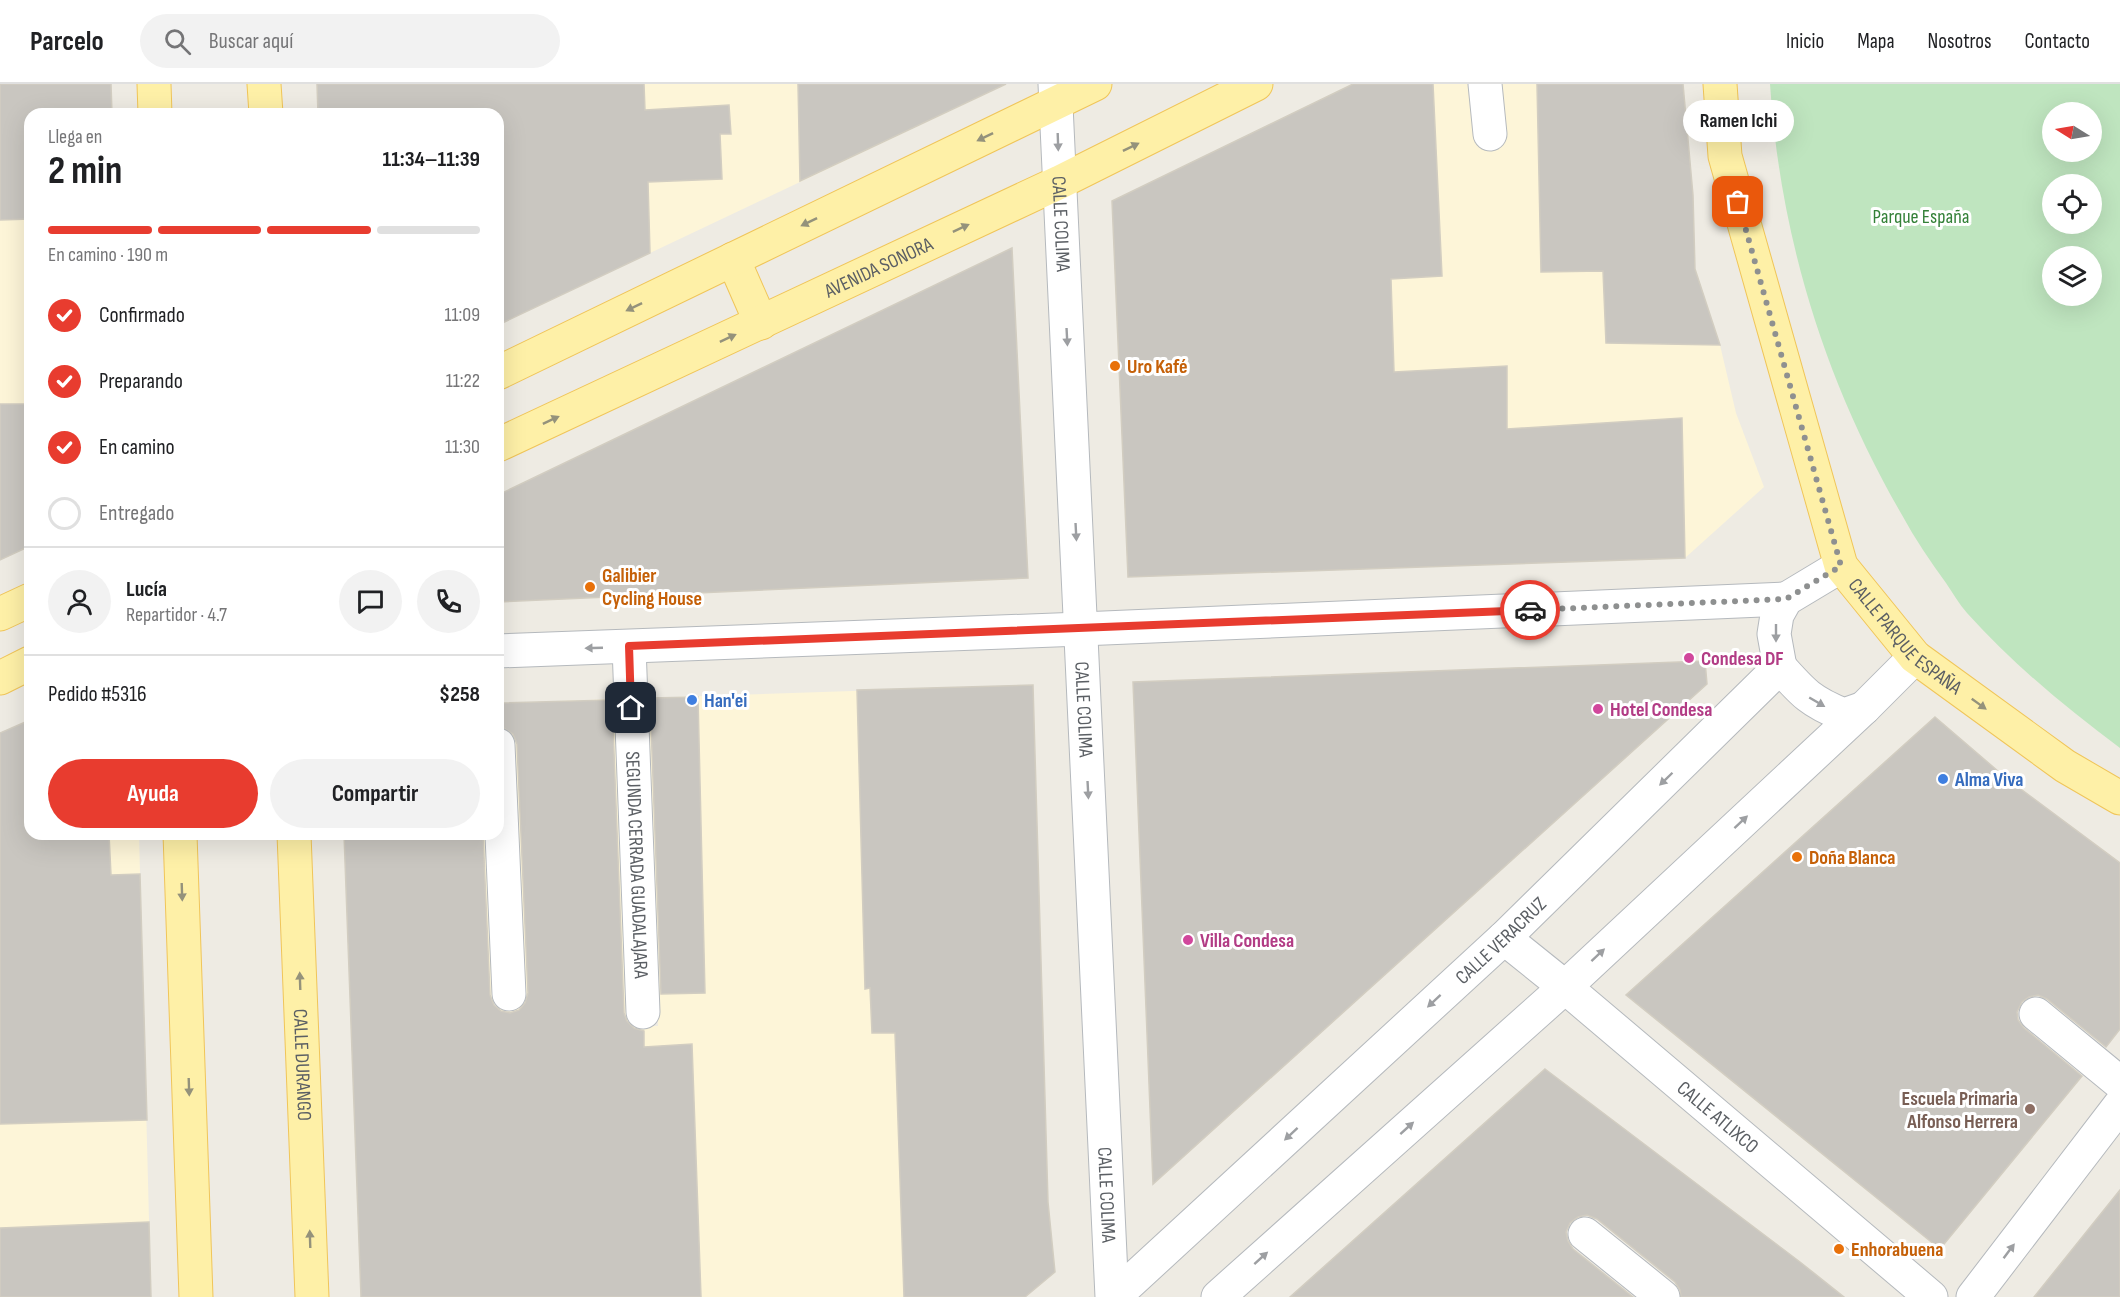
<!DOCTYPE html>
<html lang="es">
<meta charset="utf-8">
<style>
:root{--surface:#fff;--page:#f2f2f2;--text:#202124;--muted:#757577;--line:#e0e0e0;--accent:#e83c2f}
body{margin:0;font-family:"Sofia Sans Condensed",sans-serif;background:var(--page);color:var(--text);height:100vh;display:flex;flex-direction:column;font-size:22px;white-space:nowrap}
*{box-sizing:border-box;margin:0}
p{font-size:20px;color:var(--muted)}
.icon{flex:none;width:33px;height:33px;fill:none;stroke:currentColor;stroke-width:2;stroke-linecap:round;stroke-linejoin:round}
.map{position:relative;flex:1;overflow:hidden}
.panel{position:absolute;left:24px;top:24px;width:480px;height:732px;display:flex;flex-direction:column;background:var(--surface);border-radius:18px;box-shadow:0 6px 24px #0002}
.panel>*{flex:none}
.needle{width:39px;rotate:281deg}
.buttons{position:absolute;left:2042px;top:18px;display:grid;gap:12px}
.buttons a{display:grid;place-items:center;width:60px;height:60px;border-radius:50%;background:var(--surface);box-shadow:0 6px 24px #0002;font-size:30px}
.pin{position:absolute;display:grid;place-items:center;width:51px;height:51px;color:#fff;margin:-26px;border-radius:12px;box-shadow:0 3px 9px #0006}
.courier{position:absolute;display:grid;place-items:center;width:60px;height:60px;margin:-30px;border:4px solid #e83c2f;border-radius:50%;background:#fff;color:#222;box-shadow:0 2px 8px #0007}
.bubble{position:absolute;height:42px;border-radius:21px;background:var(--surface);box-shadow:0 6px 24px #0002;font-size:20px;font-weight:700;line-height:42px;text-align:center}
.summary em{font-style:normal;font-weight:700}
.summary div{display:flex;flex-direction:column-reverse}
.summary{display:flex;align-items:center;justify-content:space-between;height:102px;padding:0 24px}
h1{font-size:39px;font-weight:700;line-height:45px}
.bar{display:grid;grid-template-columns:repeat(4,1fr);gap:9px 6px;align-content:center;height:72px;padding:0 24px}
.bar i{height:8px;border-radius:4px;background:var(--line)}
.bar .selected{background:var(--accent)}
.bar p{grid-column:span 4}
.line{display:flex;align-items:center;gap:15px;padding:0 24px;border-top:2px solid var(--line)}
.line div{flex:1}
.round{display:grid;place-items:center;flex:none;width:63px;height:63px;border-radius:32px;background:var(--page)}
ol{padding:0 24px;list-style:none}
li{display:flex;align-items:center;gap:18px;height:66px}
li p{margin-inline-start:auto}
li .icon{padding:6px;border-radius:50%;background:var(--accent);color:#fff;stroke-width:4}
li:last-child{color:var(--muted)}
li i{width:33px;height:33px;border:3px solid var(--line);border-radius:50%}
.primary-button{display:flex;gap:12px;margin-top:auto;padding:12px 24px}
.primary-button a{flex:1;height:69px;border-radius:36px;background:var(--accent);color:#fff;font-size:24px;font-weight:700;line-height:69px;text-align:center}
.primary-button a+a{background:var(--page);color:var(--text)}
header{display:flex;align-items:center;gap:36px;box-sizing:border-box;height:84px;padding:0 30px;background:var(--surface);border-bottom:2px solid var(--line)}
header strong{font-size:28px}
nav{display:flex;gap:33px;margin-inline-start:auto;font-size:21px}
.search{width:420px;height:54px;background:var(--page);display:flex;align-items:center;gap:15px;box-sizing:border-box;padding:0 21px;border-radius:33px;color:var(--muted);font-size:22px}
.map>svg:first-child{display:block}
.commercial{fill:#fdf5d8}
.green{fill:#bfe5bf;fill-rule:evenodd}
.building{fill:#c9c6c0;stroke:#d2cdc1;stroke-width:1.5}
.lines{fill:none;stroke-linecap:round;stroke-linejoin:round}
.minor-casing{stroke:#b5b9bd;stroke-width:35}
.major-casing{stroke:#f0c559;stroke-width:35}
.minor{stroke:#fff;stroke-width:33}
.major{stroke:#fef0a7;stroke-width:33}
.oneway{fill:#94927b}
.oneway2{fill:#9d9fa2}
.done{stroke:#8e9090;stroke-width:6;stroke-dasharray:0 10.8}
.route{stroke:#e83c2f;stroke-width:8}
.food-dot{fill:#e8710a;stroke:#fff;stroke-width:2}
.hotel-dot{fill:#d1479c;stroke:#fff;stroke-width:2}
.shop-dot{fill:#3f7fe0;stroke:#fff;stroke-width:2}
.education-dot{fill:#8d6e63;stroke:#fff;stroke-width:2}
.labels{text-anchor:middle;stroke-width:6;stroke-linejoin:round;paint-order:stroke}
.park-label{font-size:20px;fill:#348138;stroke:#fff}
.street-label{font-size:20px;fill:#5b5f64;stroke:#fff}
.food-label{font-size:20px;font-weight:bold;fill:#c56008;stroke:#fff;text-anchor:start}
.hotel-label{font-size:20px;font-weight:bold;fill:#b23c85;stroke:#fff;text-anchor:start}
.shop-label{font-size:20px;font-weight:bold;fill:#366cbe;stroke:#fff;text-anchor:start}
.education-label{font-size:20px;font-weight:bold;fill:#785e54;stroke:#fff;text-anchor:end}
</style>
<header>
<strong>Parcelo</strong>
<div class="search"><svg class="icon" aria-label="search" viewBox="0 0 24 24"><circle cx="10" cy="10" r="6"/><path d="M15 15l6 6"/></svg>Buscar aquí</div>
<nav><a>Inicio</a><a>Mapa</a><a>Nosotros</a><a>Contacto</a></nav>
</header>
<div class="map">
<svg width="2120" height="1213" viewBox="0 0 2120 1213">
<rect width="100%" height="100%" fill="#eeebe3"/>
<path class="commercial" d="M0 0 30 30V462L0 476Z
M644 0H1005V1L498 241V141L644 10Z
M1353 0H1682L1693 111 1695 185 1720 261 1736 329 1764 403 1685 474 1128 493 1112 117Z
M1033 601 1048 1118 1055 1188 1025 1213H361L344 750H489L494 922 524 921 518 719H505L502 619 615 615 628 942H658L646 614Z
M0 649 30 750H139L151 1213H0Z"/>
<path class="green" d="M1770 0H2120V664C2065 623 2013 580 1967 529 1959 520 1953 509 1946 499 1930 477 1915 455 1902 431 1825 298 1780 153 1770 0ZM2052 28H2091V68H2052ZM2052 100H2091V140H2052ZM2052 172H2091V212H2052Z"/>
<path class="building" d="M0 0H111L112 30H30V135L0 136Z
M317 0H644L645 26 729 21 731 50H720L722 95 648 98 650 169 498 241V30H318Z
M798 0H1006L800 97Z
M1353 0H1433L1442 192 1391 195 1394 288 1507 282V345L1682 334 1685 474 1128 493 1112 117Z
M1537 0H1683L1693 111 1695 185 1720 261 1606 259 1603 187 1541 188Z
M1012 164 1028 494 498 518V411Z
M0 320H30V462L0 476Z
M1705 577 1707 600 1153 1100 1133 598Z
M1033 601 1048 1118 1055 1188 1025 1213H904L895 949H872L870 904 865 905 857 606Z
M698 613 705 909 661 910 650 614Z
M612 616 624 929 627 937 634 944 644 947V963L692 960 701 1213H361L344 750H483L490 911 494 921 501 927 510 929 519 926 525 919 528 909 517 660 513 650 502 643V619Z
M1935 633 2006 694 2120 779V945L2106 963 2047 915 2038 911 2029 913 2022 918 2017 928 2018 936 2024 944 2082 992 1940 1165 1626 911Z
M30 636V750H109L111 791 140 790 147 1036 0 1040V649Z
M1545 985 1800 1178 1844 1213H1681L1680 1206 1675 1198 1597 1135 1587 1131 1578 1133 1570 1139 1566 1148 1568 1157 1573 1165 1633 1213H1290Z
M2120 1106V1213H2034L2071 1167Z
M149 1138 151 1213H0V1144Z"/>
<g class="lines">
<defs>
<g id="minor">
<path id="s1" d="M1055 0 1112 1213"/>
<path d="M1485 0 1490 50"/>
<path id="s2" d="M629 563 643 928"/>
<path d="M498 567 1081 545 1786 515"/>
<path d="M1780 583C1803 609 1811 618 1844 631L1864 624"/>
<path d="M498 661 509 910"/>
<path id="s3" d="M1504 854 1565 903 1931 1213"/>
<path d="M2036 930 2120 999"/>
<path d="M1585 1150 1663 1213"/>
<path id="s4" d="M1114 1213 1504 854 1780 583 1774 550 1777 531 1786 515 1841 482"/>
<path d="M1218 1213 1565 903 1864 624 1915 573"/>
<path d="M1973 1213 2120 1021"/>
</g>
<g id="major">
<path d="M154 0 155 30"/>
<path d="M264 0 266 30"/>
<path id="s5" d="M1720 0 1725 72 1841 482 1915 573 2065 682 2120 714"/>
<path d="M733 175 761 239"/>
<path d="M498 289 1095 0"/>
<path id="s6" d="M498 361 1060 98 1256 0"/>
<path d="M0 530 30 516"/>
<path d="M0 594 30 579"/>
<path d="M180 750 196 1213"/>
<path id="s7" d="M294 750 312 1213"/>
</g>
</defs>
<use href="#minor" class="minor-casing"/>
<use href="#major" class="major-casing"/>
<use href="#minor" class="minor"/>
<use href="#major" class="major"/>
</g>
<defs><path id="oneway-solid" d="M-6-.8H1V-3.2L6.5 0L1 3.2V.8H-6Z" transform="scale(1.5)"/></defs>
<g class="oneway">
<use href="#oneway-solid" transform="translate(985 53) rotate(154)"/>
<use href="#oneway-solid" transform="translate(1131 63) rotate(-26)"/>
<use href="#oneway-solid" transform="translate(809 138) rotate(154)"/>
<use href="#oneway-solid" transform="translate(961 144) rotate(-25)"/>
<use href="#oneway-solid" transform="translate(634 223) rotate(154)"/>
<use href="#oneway-solid" transform="translate(728 254) rotate(-25)"/>
<use href="#oneway-solid" transform="translate(551 336) rotate(-25)"/>
<use href="#oneway-solid" transform="translate(1979 620) rotate(36)"/>
<use href="#oneway-solid" transform="translate(182 808) rotate(88)"/>
<use href="#oneway-solid" transform="translate(300 897) rotate(-92)"/>
<use href="#oneway-solid" transform="translate(189 1003) rotate(88)"/>
<use href="#oneway-solid" transform="translate(310 1155) rotate(-92)"/>
</g>
<g class="oneway2">
<use href="#oneway-solid" transform="translate(1058 58) rotate(88)"/>
<use href="#oneway-solid" transform="translate(1067 253) rotate(87)"/>
<use href="#oneway-solid" transform="translate(1076 448) rotate(87)"/>
<use href="#oneway-solid" transform="translate(1776 549) rotate(90)"/>
<use href="#oneway-solid" transform="translate(594 564) rotate(178)"/>
<use href="#oneway-solid" transform="translate(1817 618) rotate(30)"/>
<use href="#oneway-solid" transform="translate(1666 695) rotate(136)"/>
<use href="#oneway-solid" transform="translate(1088 706) rotate(87)"/>
<use href="#oneway-solid" transform="translate(1741 738) rotate(-43)"/>
<use href="#oneway-solid" transform="translate(1598 871) rotate(-43)"/>
<use href="#oneway-solid" transform="translate(1434 917) rotate(137)"/>
<use href="#oneway-solid" transform="translate(1407 1044) rotate(-42)"/>
<use href="#oneway-solid" transform="translate(1291 1050) rotate(137)"/>
<use href="#oneway-solid" transform="translate(2009 1167) rotate(-53)"/>
<use href="#oneway-solid" transform="translate(1261 1174) rotate(-42)"/>
</g>
<g class="lines">
<path class="done" d="M1530 526 1786 515 1841 482 1738 118"/>
<path class="route" d="M631 624 629 562 1530 526"/>
</g>
<g class="food-dot">
<circle cx="1115" cy="282" r="6"/>
<circle cx="590" cy="503" r="6"/>
<circle cx="1797" cy="773" r="6"/>
<circle cx="1839" cy="1165" r="6"/>
</g>
<g class="hotel-dot">
<circle cx="1689" cy="574" r="6"/>
<circle cx="1598" cy="625" r="6"/>
<circle cx="1188" cy="856" r="6"/>
</g>
<g class="shop-dot">
<circle cx="692" cy="616" r="6"/>
<circle cx="1943" cy="695" r="6"/>
</g>
<circle class="education-dot" cx="2030" cy="1025" r="6"/>
<g class="labels">
<g class="park-label">
<text x="1921" y="139">Parque España</text>
</g>
<g class="street-label">
<text dy="7" stroke="none"><textPath href="#s1" startOffset="140">CALLE COLIMA</textPath></text>
<text dy="7" stroke="none"><textPath href="#s6" startOffset="420">AVENIDA SONORA</textPath></text>
<text dy="7" stroke="none"><textPath href="#s5" startOffset="594">CALLE PARQUE ESPAÑA</textPath></text>
<text dy="7" stroke="none"><textPath href="#s1" startOffset="626">CALLE COLIMA</textPath></text>
<text dy="7" stroke="none"><textPath href="#s2" startOffset="218">SEGUNDA CERRADA GUADALAJARA</textPath></text>
<text dy="7" stroke="none"><textPath href="#s4" startOffset="526">CALLE VERACRUZ</textPath></text>
<text dy="7" stroke="none"><textPath href="#s7" startOffset="231">CALLE DURANGO</textPath></text>
<text dy="7" stroke="none"><textPath href="#s3" startOffset="279">CALLE ATLIXCO</textPath></text>
<text dy="7" stroke="none"><textPath href="#s1" startOffset="1112">CALLE COLIMA</textPath></text>
</g>
<g class="food-label">
<text x="1127" y="289">Uro Kafé</text>
<text x="602" y="498">Galibier<tspan x="602" dy="23">Cycling House</tspan></text>
<text x="1809" y="780">Doña Blanca</text>
<text x="1851" y="1172">Enhorabuena</text>
</g>
<g class="hotel-label">
<text x="1701" y="581">Condesa DF</text>
<text x="1610" y="632">Hotel Condesa</text>
<text x="1200" y="863">Villa Condesa</text>
</g>
<g class="shop-label">
<text x="704" y="623">Han'ei</text>
<text x="1955" y="702">Alma Viva</text>
</g>
<g class="education-label">
<text x="2018" y="1021">Escuela Primaria<tspan x="2018" dy="23">Alfonso Herrera</tspan></text>
</g>
</g>
</svg>
<div class="buttons">
<a><svg class="needle" viewBox="-14 -14 28 28"><path d="M0-13l5 13h-10z" fill="#e53935"/><path d="M0 13l5-13h-10z" fill="#757577"/></svg></a>
<a><svg class="icon" aria-label="locate" viewBox="0 0 24 24"><circle cx="12" cy="12" r="6"/><path d="M12 2v4M12 18v4M2 12h4M18 12h4"/></svg></a>
<a><svg class="icon" aria-label="layers" viewBox="0 0 24 24"><path d="M12 4l9 5-9 5-9-5zM3 14l9 5 9-5"/></svg></a>
</div>
<div class="pin" style="left:1738px;top:118px;background:#ea580c"><svg class="icon" aria-label="bag" viewBox="0 0 24 24"><path d="M5 8h14l-1 12H6zM9 8a3 3 0 0 1 6 0"/></svg></div>
<div class="pin" style="left:631px;top:624px;background:#1f2937"><svg class="icon" aria-label="home" viewBox="0 0 24 24"><path d="M3 11l9-7 9 7M6 9v11h12V9"/></svg></div>
<div class="courier" style="left:1530px;top:526px"><svg class="icon" aria-label="car" viewBox="0 0 24 24"><path d="M5 17H2v-5l4-1 3-4h7l3 4 3 1v5h-3M9 17h6M6 11h13"/><circle cx="7" cy="17" r="2"/><circle cx="17" cy="17" r="2"/></svg></div>
<div class="bubble" style="left:1683px;top:16px;width:111px">Ramen Ichi</div>
<section class="panel">
<div class="summary"><div><h1>2 min</h1><p>Llega en</p></div><em>11:34–11:39</em></div>
<div class="bar"><i class="selected"></i><i class="selected"></i><i class="selected"></i><i></i><p>En camino · 190 m</p></div>
<ol>
<li><svg class="icon" aria-label="check" viewBox="0 0 24 24"><path d="M5 12l5 5 9-10"/></svg>Confirmado<p>11:09</p></li>
<li><svg class="icon" aria-label="check" viewBox="0 0 24 24"><path d="M5 12l5 5 9-10"/></svg>Preparando<p>11:22</p></li>
<li><svg class="icon" aria-label="check" viewBox="0 0 24 24"><path d="M5 12l5 5 9-10"/></svg>En camino<p>11:30</p></li>
<li><i></i>Entregado</li>
</ol>
<div class="line" style="height:108px"><a class="round"><svg class="icon" aria-label="person" viewBox="0 0 24 24"><circle cx="12" cy="8" r="4"/><path d="M4 21q1-7 8-7t8 7"/></svg></a><div><b>Lucía</b><p>Repartidor · 4.7</p></div><a class="round"><svg class="icon" aria-label="chat" viewBox="0 0 24 24"><path d="M4 5h16v11H9l-5 4z"/></svg></a><a class="round"><svg class="icon" aria-label="phone" viewBox="0 0 24 24"><path d="M5 4h4l2 5-3 2q2 4 5 5l2-3 5 2v4C11 20 4 13 5 4z"/></svg></a></div>
<div class="line" style="height:78px"><div>Pedido #5316</div><b>$258</b></div>
<div class="primary-button"><a>Ayuda</a><a>Compartir</a></div>
</section>
</div>
